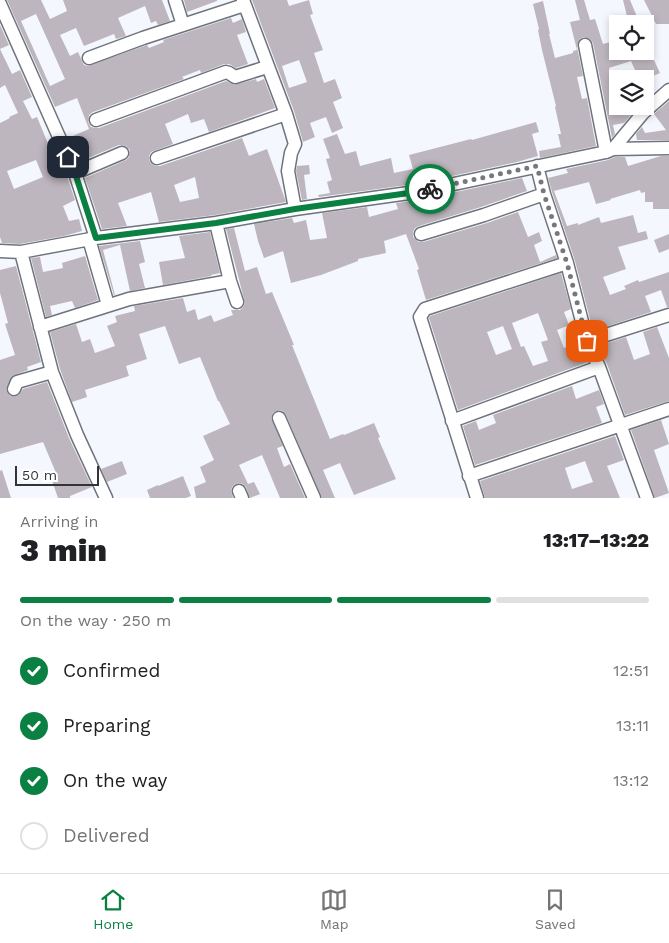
<!DOCTYPE html>
<meta charset="utf-8">
<style>
:root{--surface:#fff;--page:#f6f6f6;--text:#202124;--muted:#757577;--line:#e0e0e0;--accent:#0b8043}
body{margin:0;font-family:"Work Sans",sans-serif;background:var(--page);color:var(--text);height:100vh;display:flex;flex-direction:column;font-size:19px;white-space:nowrap}
*{box-sizing:border-box;margin:0}
p{font-size:16px;color:var(--muted)}
.icon{flex:none;width:28px;height:28px;fill:none;stroke:currentColor;stroke-width:2;stroke-linecap:round;stroke-linejoin:round}
.map{position:relative;height:498px;overflow:hidden}
.drawer{display:flex;flex-direction:column;background:var(--surface);flex:1}
.drawer>*{flex:none}
.buttons{position:absolute;left:609px;top:15px;display:grid;gap:10px}
.buttons a{display:grid;place-items:center;width:45px;height:45px;border-radius:0px;background:var(--surface);box-shadow:0 2px 8px #0003;font-size:25px}
.scale{position:absolute;left:15px;bottom:12px;width:84px;box-sizing:border-box;padding-left:5px;border:2px solid #323438;border-top:0;font-size:14px;line-height:18px;white-space:nowrap;color:#323438;-webkit-text-stroke:4px #fff;paint-order:stroke}
.pin{position:absolute;display:grid;place-items:center;width:42px;height:42px;color:#fff;margin:-21px;border-radius:10px;box-shadow:0 2px 8px #0006}
.courier{position:absolute;display:grid;place-items:center;width:50px;height:50px;margin:-25px;border:4px solid #0b8043;border-radius:50%;background:#fff;color:#222;box-shadow:0 1px 6px #0007}
.headline em{font-style:normal;font-weight:800}
.headline div{display:flex;flex-direction:column-reverse}
.headline{display:flex;align-items:center;justify-content:space-between;height:85px;padding:0 20px}
h1{font-size:32px;font-weight:800;line-height:38px}
.bar{display:grid;grid-template-columns:repeat(4,1fr);gap:8px 5px;align-content:center;height:60px;padding:0 20px}
.bar i{height:6px;border-radius:4px;background:var(--line)}
.bar .current{background:var(--accent)}
.bar p{grid-column:span 4}
ol{padding:0 20px;list-style:none}
li{display:flex;align-items:center;gap:15px;height:55px}
li p{margin-inline-start:auto}
li .icon{padding:5px;border-radius:50%;background:var(--accent);color:#fff;stroke-width:4}
li:last-child{color:var(--muted)}
li i{width:28px;height:28px;border:2px solid var(--line);border-radius:50%}
.tabs{display:flex;justify-content:space-around;align-items:center;height:70px;border-top:1px solid var(--line);background:var(--surface);font-size:14px;color:var(--muted)}
.tabs a{display:grid;justify-items:center;gap:2px}
.tabs .current{color:var(--accent)}
.map>svg:first-child{display:block}
.building{fill:#beb6be;fill-rule:evenodd}
.lines{fill:none;stroke-linecap:round;stroke-linejoin:round}
.minor-casing{stroke:#6e737c;stroke-width:15}
.minor{stroke:#fff;stroke-width:12}
.done{stroke:#76787d;stroke-width:5;stroke-dasharray:0 9}
.route{stroke:#0b8043;stroke-width:6}
</style>
<div class="map">
<svg width="669" height="498" viewBox="0 0 669 498">
<rect width="100%" height="100%" fill="#f4f7fd"/>
<path class="building" d="M7 0H41L50 19 67 11 63 0H162L170 21 158 25 156 21 151 23 145 6 118 18 126 36 116 39 114 34 84 46 76 28 60 35 70 56 78 52 82 61 84 65 88 66 147 45 149 48 164 42 163 40 231 18 233 23 242 19 246 32 237 35 248 64 236 68 229 64H224L201 73 200 70 182 77 184 79 93 112 89 115 88 122 91 127 95 128H99L226 81 234 85 256 79 257 82 264 79 275 108 209 132 204 119 191 123 188 114 165 124 173 144 151 152 149 156V160L152 164 156 166H160L242 138 249 156 267 149 286 202 215 215 159 222 151 192 118 203 127 226 102 229 85 178 126 160 129 157 130 150 126 146 119 145 79 162 68 138 89 129 77 98 55 107ZM36 14 65 79 50 86 21 21ZM195 177 199 198 180 202 174 185Z
M184 0H217V1L187 12Z
M252 0H287L289 6 309 0 313 14 310 15 323 50 314 53 324 83 335 79 342 98 333 102 343 128 332 133 326 117 310 123 315 137 303 142 294 111ZM299 60 307 82 289 88 282 66Z
M575 0H584L590 20 595 19 603 44 618 40V51H650L660 73 646 79H639L631 61 609 68 614 86 618 85V106H629L631 115 624 123 613 125 615 134 612 138 593 43 591 40 588 38 584 37 580 39 578 42 577 47 583 76 577 77 582 99 587 98 596 146 540 158 539 151 561 147 558 134H561L555 107 556 106 542 50 538 30 539 29 533 4 543 1 550 34H549L555 58 573 53V51L577 50 570 22 580 20Z
M623 0H630L640 24H629Z
M644 0H669V24H656Z
M0 25 9 45 0 49Z
M0 49 12 74 20 70 32 97 23 101 32 119 37 117 49 146 53 144 67 176 75 200 63 206 69 221 79 219 82 231 64 236 20 244 2 243 0 237V123L10 118 9 117 18 113 5 85 0 88ZM36 160 43 177 14 189 7 171Z
M669 101V140H637L636 134 642 127 645 133 666 130 654 114Z
M536 122 539 132 532 134 538 156 517 162 415 184 319 197 318 195 330 193 327 182 332 180 326 159 330 158 323 139 337 134 345 154 356 151 360 166 391 158 394 173 413 169 409 155 471 139 472 140Z
M661 156H669V209H653V202H645V192L641 193 640 190 610 199 611 200 596 204 589 182 554 191 567 226 578 223V225L599 217 601 223 633 215 638 233 646 231 648 239 618 247 626 269 603 277 610 295 626 289 624 286 638 280 639 282 669 272V307H667L661 290 645 296 651 312 593 331 575 261 552 192 548 178 568 173 566 169 608 160 615 157H625L628 166Z
M309 165 310 174 304 175 307 199 302 200 296 171 297 166Z
M522 178 527 191 481 207 419 226 415 228 413 232V237L419 242H423L487 223 518 212 528 237 539 232 542 241 534 245 540 262 556 255 557 258 426 300 417 270 419 269 406 234 384 241 386 253 358 259V261L321 275 291 283 283 251 264 258 258 241 254 224 292 218 294 223 306 220 310 240 327 238 322 213 367 207 369 217 398 209 396 203 418 200Z
M234 228 245 271 257 267 266 294 272 292 294 345H292L330 439 343 434 344 435 374 423 380 437 378 438 396 479 354 495 340 463 323 470 335 498H322L286 415 283 411 279 410 273 413 271 418 283 446 277 448 284 467 290 464 305 498H280L262 455 239 465 248 484 254 482 260 494 250 498 246 487 243 484 239 483 235 484 232 487 231 491 233 498H196L194 487 206 482 200 467 214 460 203 436 230 424 219 401H218L200 357 179 364 165 326 139 334 147 359 126 366 129 376 85 390 87 397 72 402 60 369 50 332 76 324 82 342 90 339 95 353 115 346 107 326 117 322 115 316 135 311 134 306 183 298 187 312 195 309 198 320 211 315 214 322 233 315 231 310H240L243 307 245 303 226 229Z
M210 232 220 273 211 275V276L163 285 159 262 185 258 179 236Z
M669 234V249L659 253 654 240Z
M140 241 145 262 139 264 145 288 130 291 120 245 103 250 115 295H114L99 246Z
M85 256 98 300 75 308 72 301 50 306 52 315 46 317 31 258 40 257 43 272 63 268 62 263Z
M16 266 41 362 27 367 28 370 12 376 7 386 6 390 10 396 15 397 19 395 23 389 47 382 69 438 92 487 70 496V498H58L50 475 56 473 43 442 0 454V360L15 355 5 324 8 323 0 293V270Z
M561 273 571 309 564 312 569 325 557 330 564 348 579 342 588 362 458 410 429 318 430 316ZM538 313 548 340 541 342 548 361 533 366 524 346 521 347 512 323ZM503 326 512 349 496 355 487 332Z
M657 327 669 358V401L625 415 607 364 598 346 626 337 634 360 650 354 643 332Z
M572 386 576 399 599 390 604 404 596 407 602 423 475 465 463 426 476 421 479 430 496 423 493 415Z
M661 420 669 444 654 450 669 493 655 498 631 430Z
M615 436 624 460 607 466 620 498H485L480 481ZM585 461 593 482 572 489 565 468Z
M122 461 127 474 107 482 101 469Z
M2 470 11 498H0V471Z
M183 476 191 496 186 498H150L147 490 158 485V486Z"/>
<g class="lines">
<defs>
<path id="minor" d="M175 0 183 25
M243 0 286 114 295 144 291 153 288 171 295 209
M0 4 75 173 96 238
M585 45 606 152
M89 58 143 38 244 5
M96 120 226 72 229 73 235 77 267 67
M613 149 643 113 669 90
M157 158 286 114
M537 166 544 194 567 263 587 341 599 367 647 498
M75 173 122 153
M216 223 230 281 237 302
M421 234 484 215 544 194
M89 239 108 305
M0 251 21 252 96 238 216 223 295 209 416 192 606 152 613 149 669 148
M21 252 52 372 77 435 106 498
M40 327 129 299 230 281
M587 341 669 315
M14 389 17 382 52 372
M279 418 314 498
M452 421 599 367
M469 476 669 409
M239 491 242 498
M477 498 420 317 425 309 567 263"/>
</defs>
<use href="#minor" class="minor-casing"/>
<use href="#minor" class="minor"/>
</g>
<g class="lines">
<path class="done" d="M430 189 537 166 544 194 567 263 587 341"/>
<path class="route" d="M68 157 75 173 96 238 216 223 295 209 416 192 430 189"/>
</g>
</svg>
<div class="buttons">
<a><svg class="icon" aria-label="locate" viewBox="0 0 24 24"><circle cx="12" cy="12" r="6"/><path d="M12 2v4M12 18v4M2 12h4M18 12h4"/></svg></a>
<a><svg class="icon" aria-label="layers" viewBox="0 0 24 24"><path d="M12 4l9 5-9 5-9-5zM3 14l9 5 9-5"/></svg></a>
</div>
<div class="scale">50 m</div>
<div class="pin" style="left:587px;top:341px;background:#ea580c"><svg class="icon" aria-label="bag" viewBox="0 0 24 24"><path d="M5 8h14l-1 12H6zM9 8a3 3 0 0 1 6 0"/></svg></div>
<div class="pin" style="left:68px;top:157px;background:#1f2937"><svg class="icon" aria-label="home" viewBox="0 0 24 24"><path d="M3 11l9-7 9 7M6 9v11h12V9"/></svg></div>
<div class="courier" style="left:430px;top:189px"><svg class="icon" aria-label="bike" viewBox="0 0 24 24"><circle cx="6" cy="16" r="4"/><circle cx="18" cy="16" r="4"/><path d="M6 16l4-8h5l3 8M10 8l3 8H6M13 5h3"/></svg></div>
</div>
<section class="drawer">
<div class="headline"><div><h1>3 min</h1><p>Arriving in</p></div><em>13:17–13:22</em></div>
<div class="bar"><i class="current"></i><i class="current"></i><i class="current"></i><i></i><p>On the way · 250 m</p></div>
<ol>
<li><svg class="icon" aria-label="check" viewBox="0 0 24 24"><path d="M5 12l5 5 9-10"/></svg>Confirmed<p>12:51</p></li>
<li><svg class="icon" aria-label="check" viewBox="0 0 24 24"><path d="M5 12l5 5 9-10"/></svg>Preparing<p>13:11</p></li>
<li><svg class="icon" aria-label="check" viewBox="0 0 24 24"><path d="M5 12l5 5 9-10"/></svg>On the way<p>13:12</p></li>
<li><i></i>Delivered</li>
</ol>
</section>
<nav class="tabs">
<a class="current"><svg class="icon" aria-label="home" viewBox="0 0 24 24"><path d="M3 11l9-7 9 7M6 9v11h12V9"/></svg>Home</a>
<a><svg class="icon" aria-label="map" viewBox="0 0 24 24"><path d="M3 6l6-2 6 2 6-2v14l-6 2-6-2-6 2zM9 4v14M15 6v14"/></svg>Map</a>
<a><svg class="icon" aria-label="saved" viewBox="0 0 24 24"><path d="M7 4h10v16l-5-4-5 4z"/></svg>Saved</a>
</nav>
